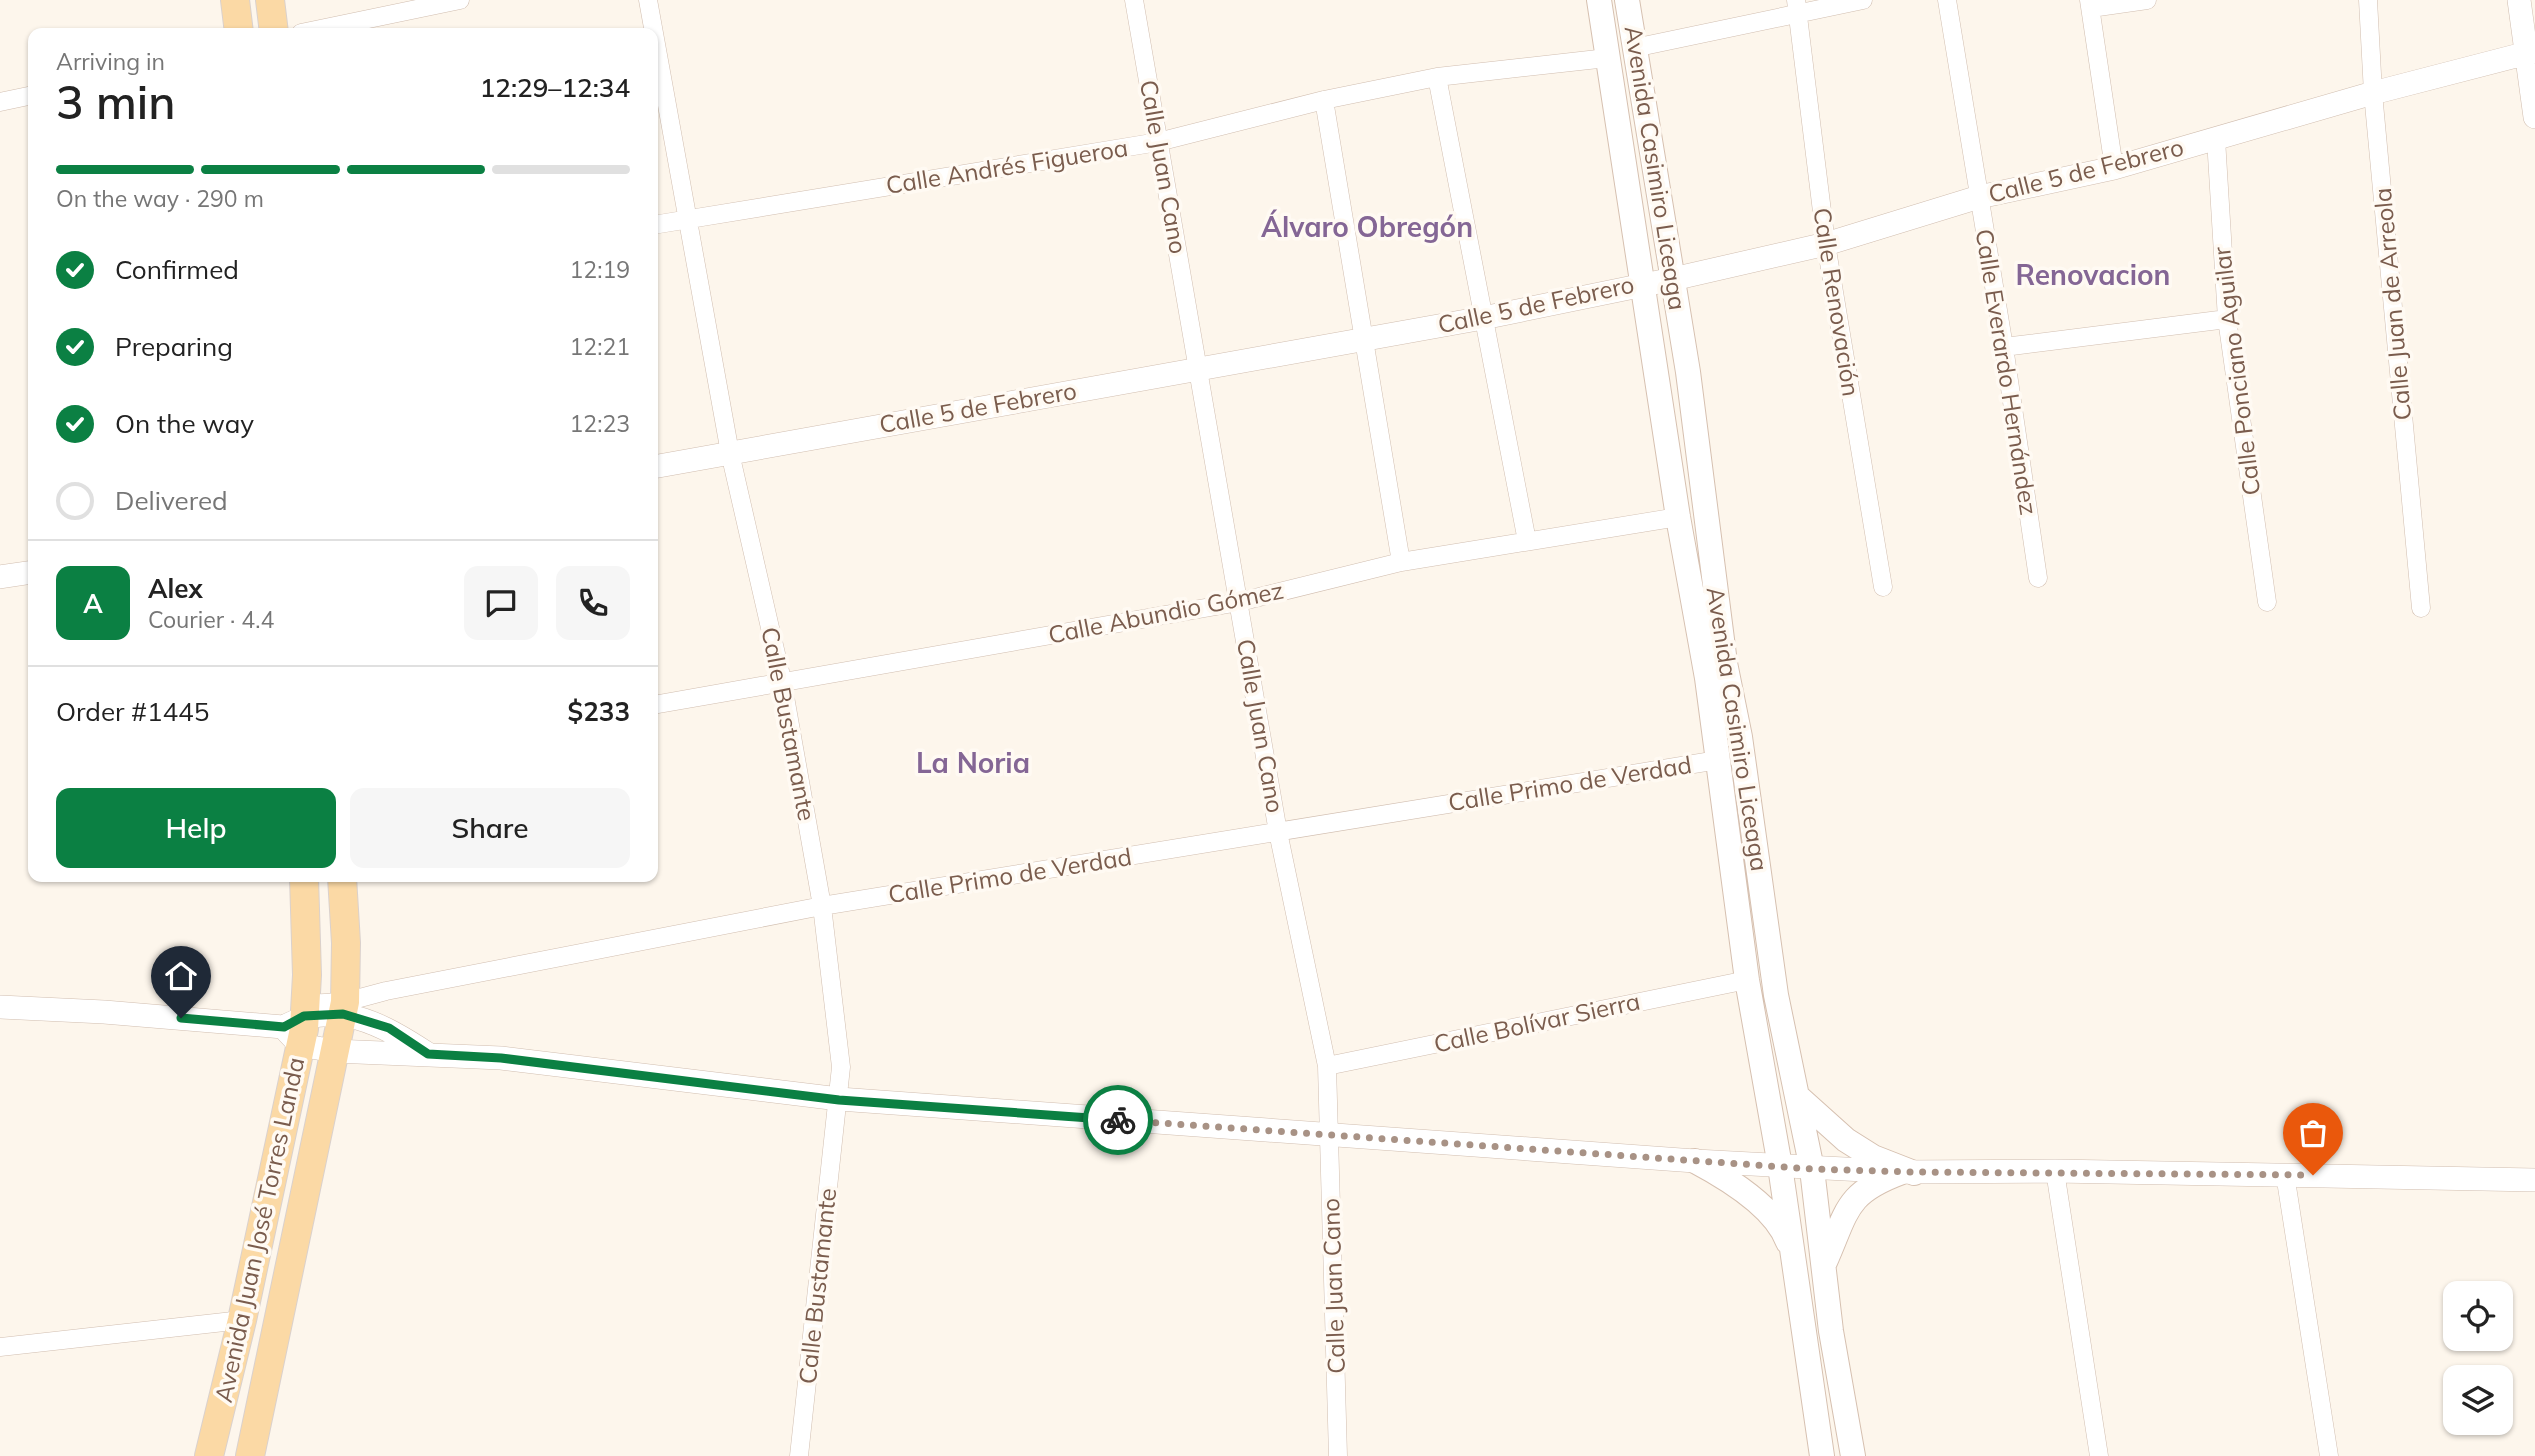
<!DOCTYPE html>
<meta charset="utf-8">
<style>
:root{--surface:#fff;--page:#f6f6f6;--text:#222;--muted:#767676;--line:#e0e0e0;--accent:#0b8043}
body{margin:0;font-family:Mulish,sans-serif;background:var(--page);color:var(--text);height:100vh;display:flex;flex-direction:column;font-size:26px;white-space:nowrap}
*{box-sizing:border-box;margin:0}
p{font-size:23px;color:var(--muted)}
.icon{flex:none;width:38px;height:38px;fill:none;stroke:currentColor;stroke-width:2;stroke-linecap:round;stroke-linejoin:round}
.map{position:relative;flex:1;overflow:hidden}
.side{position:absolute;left:28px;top:28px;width:630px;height:854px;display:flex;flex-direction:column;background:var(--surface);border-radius:14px;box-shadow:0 2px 5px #0004}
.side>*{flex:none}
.tools{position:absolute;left:2443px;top:1281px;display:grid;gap:14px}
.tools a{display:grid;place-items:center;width:70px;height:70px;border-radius:14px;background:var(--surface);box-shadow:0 2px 5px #0004;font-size:35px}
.pin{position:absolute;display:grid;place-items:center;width:60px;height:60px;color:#fff;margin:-72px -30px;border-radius:50% 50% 50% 0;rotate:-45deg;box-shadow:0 0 7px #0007}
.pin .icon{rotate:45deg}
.courier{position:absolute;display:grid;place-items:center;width:70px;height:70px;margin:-35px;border:5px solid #0b8043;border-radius:50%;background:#fff;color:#222;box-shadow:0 2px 9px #0007}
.overview em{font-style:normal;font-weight:600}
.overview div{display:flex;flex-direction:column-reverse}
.overview{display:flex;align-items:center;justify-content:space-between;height:119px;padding:0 28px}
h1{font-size:46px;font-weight:600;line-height:52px}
.bar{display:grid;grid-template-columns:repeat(4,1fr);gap:10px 7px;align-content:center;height:84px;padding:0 28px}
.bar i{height:9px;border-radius:5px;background:var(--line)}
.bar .on{background:var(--accent)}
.bar p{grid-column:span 4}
.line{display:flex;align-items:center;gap:18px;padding:0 28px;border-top:2px solid var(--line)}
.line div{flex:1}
.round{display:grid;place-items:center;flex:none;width:74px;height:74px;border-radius:14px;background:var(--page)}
ol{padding:0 28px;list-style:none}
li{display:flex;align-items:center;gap:21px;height:77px}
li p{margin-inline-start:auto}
li .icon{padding:7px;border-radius:50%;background:var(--accent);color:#fff;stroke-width:4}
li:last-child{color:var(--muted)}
li i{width:38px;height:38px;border:4px solid var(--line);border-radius:50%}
.primary-button{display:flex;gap:14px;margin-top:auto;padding:14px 28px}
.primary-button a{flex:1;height:80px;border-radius:14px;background:var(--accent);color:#fff;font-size:28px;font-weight:600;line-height:80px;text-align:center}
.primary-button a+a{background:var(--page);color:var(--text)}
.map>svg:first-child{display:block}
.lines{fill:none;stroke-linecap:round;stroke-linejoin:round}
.minor-casing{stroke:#d1beb0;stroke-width:19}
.tertiary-casing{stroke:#d1beb0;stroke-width:24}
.secondary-casing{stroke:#d6c0b0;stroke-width:26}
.primary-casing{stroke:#dad1cd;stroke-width:30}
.minor{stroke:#fff;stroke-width:18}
.tertiary{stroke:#fff;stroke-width:23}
.secondary{stroke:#fff;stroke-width:24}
.primary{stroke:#fbd9a5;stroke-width:28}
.done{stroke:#a89285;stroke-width:7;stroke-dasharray:0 12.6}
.route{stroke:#0b8043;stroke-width:9}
.labels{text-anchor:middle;stroke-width:7;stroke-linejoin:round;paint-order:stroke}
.street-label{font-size:24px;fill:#7a5c4d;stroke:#fffaf3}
.quarter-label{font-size:28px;font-weight:bold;fill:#846695;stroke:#fffaf3}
</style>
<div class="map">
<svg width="2535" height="1456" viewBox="0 0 2535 1456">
<rect width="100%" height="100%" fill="#fdf6ec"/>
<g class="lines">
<defs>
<path id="minor" d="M648 0 730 453 782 680 822 906 841 1067 799 1456
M1134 0 1278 832 1327 1066 1338 1456
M1796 0 1826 244 1883 587
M1947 0 2004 347 2038 578
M2089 0 2114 168
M2368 0 2373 93 2421 608
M2091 8 2147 0
M301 33 460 0
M1634 48 1863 0
M1437 77 1527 541
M1324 100 1401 562
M0 102 33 95
M2216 139 2227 319 2267 602
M653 225 1158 142 1324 100 1437 77 1607 58
M2004 347 2227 319
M653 705 1239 602 1401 562 1678 517
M305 1004 345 1002 386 991 822 906 1718 760
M1327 1066 1747 980
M2055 1171 2099 1456
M2285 1174 2329 1456
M0 1347 242 1320"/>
<path id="tertiary" d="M2519 0 2535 117
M653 467 1483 318 1673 279 1826 244 1979 197 2114 168 2373 93 2535 51
M0 577 33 572
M0 1007 104 1012 283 1027C337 998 382 1024 428 1054
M283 1027 300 1045 334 1051 501 1058 839 1099 1695 1161 1902 1172 2055 1171 2535 1180"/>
<path id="secondary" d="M1599 0 1678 517 1707 678 1747 980 1780 1166 1822 1456
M1627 0 1688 372 1725 663 1740 737 1776 995 1812 1169 1831 1331 1853 1456
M1797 1096 1846 1140 1873 1157 1914 1173
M1695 1161C1727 1178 1775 1207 1788 1242
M1825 1262C1848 1210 1845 1193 1902 1172"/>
<path id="primary" d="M235 0 239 33
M270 0 274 33
M209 1456 242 1320 304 1029 307 975 304 877
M250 1456 345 1002 346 943 342 877"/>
</defs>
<use href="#minor" class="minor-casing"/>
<use href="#tertiary" class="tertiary-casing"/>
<use href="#secondary" class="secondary-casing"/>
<use href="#primary" class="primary-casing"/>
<use href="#minor" class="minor"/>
<use href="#tertiary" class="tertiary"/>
<use href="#secondary" class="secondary"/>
<use href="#primary" class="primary"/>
</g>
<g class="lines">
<path class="done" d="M1118 1120 1812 1169 1914 1172 2313 1175"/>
<path class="route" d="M181 1018 284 1027 304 1016 343 1014 389 1028 428 1054 501 1058 839 1100 1118 1120"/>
</g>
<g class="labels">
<g class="street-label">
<text transform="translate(1007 167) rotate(-9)" y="8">Calle Andrés Figueroa</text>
<text transform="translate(1163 167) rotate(80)" y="8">Calle Juan Cano</text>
<text transform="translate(1655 168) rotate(81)" y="8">Avenida Casimiro Liceaga</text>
<text transform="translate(2086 171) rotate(-14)" y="8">Calle 5 de Febrero</text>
<text transform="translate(1836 302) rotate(81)" y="8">Calle Renovación</text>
<text transform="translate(2393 304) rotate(-95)" y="8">Calle Juan de Arreola</text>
<text transform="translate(1536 305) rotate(-12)" y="8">Calle 5 de Febrero</text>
<text transform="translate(2237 371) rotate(-97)" y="8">Calle Ponciano Aguilar</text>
<text transform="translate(2006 372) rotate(81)" y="8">Calle Everardo Hernández</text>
<text transform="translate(978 408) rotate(-10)" y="8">Calle 5 de Febrero</text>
<text transform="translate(1166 613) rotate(-11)" y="8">Calle Abundio Gómez</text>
<text transform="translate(788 724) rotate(79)" y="8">Calle Bustamante</text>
<text transform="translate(1260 726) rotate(80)" y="8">Calle Juan Cano</text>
<text transform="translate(1737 729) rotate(81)" y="8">Avenida Casimiro Liceaga</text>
<text transform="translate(1570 784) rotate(-9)" y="8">Calle Primo de Verdad</text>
<text transform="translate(1010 876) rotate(-9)" y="8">Calle Primo de Verdad</text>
<text transform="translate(1537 1023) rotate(-12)" y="8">Calle Bolívar Sierra</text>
<text transform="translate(260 1230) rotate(-78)" y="8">Avenida Juan José Torres Landa</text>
<text transform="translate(818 1286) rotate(-84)" y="8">Calle Bustamante</text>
<text transform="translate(1334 1286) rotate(-92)" y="8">Calle Juan Cano</text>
</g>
<g class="quarter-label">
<text x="1367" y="237">Álvaro Obregón</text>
<text x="2093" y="285">Renovacion</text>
<text x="973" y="773">La Noria</text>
</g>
</g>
</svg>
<div class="tools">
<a><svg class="icon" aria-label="locate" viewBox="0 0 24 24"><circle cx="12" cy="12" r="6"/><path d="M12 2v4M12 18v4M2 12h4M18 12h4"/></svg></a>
<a><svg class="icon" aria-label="layers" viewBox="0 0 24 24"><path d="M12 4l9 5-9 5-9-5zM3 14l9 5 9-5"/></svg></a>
</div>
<div class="pin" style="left:2313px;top:1175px;background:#ea580c"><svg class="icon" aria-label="bag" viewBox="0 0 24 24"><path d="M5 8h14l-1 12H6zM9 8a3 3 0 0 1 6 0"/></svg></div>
<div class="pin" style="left:181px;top:1018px;background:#1f2937"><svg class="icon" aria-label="home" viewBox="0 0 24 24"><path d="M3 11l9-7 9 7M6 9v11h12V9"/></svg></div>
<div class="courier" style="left:1118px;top:1120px"><svg class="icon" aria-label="bike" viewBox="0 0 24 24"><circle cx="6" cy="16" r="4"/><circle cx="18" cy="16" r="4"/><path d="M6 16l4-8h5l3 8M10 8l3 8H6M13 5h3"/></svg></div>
<section class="side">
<div class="overview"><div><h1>3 min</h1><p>Arriving in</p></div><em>12:29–12:34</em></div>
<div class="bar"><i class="on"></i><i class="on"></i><i class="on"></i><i></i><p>On the way · 290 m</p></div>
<ol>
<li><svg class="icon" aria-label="check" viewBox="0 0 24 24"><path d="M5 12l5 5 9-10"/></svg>Confirmed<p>12:19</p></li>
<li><svg class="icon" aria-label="check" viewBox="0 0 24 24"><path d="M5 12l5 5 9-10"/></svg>Preparing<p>12:21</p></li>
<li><svg class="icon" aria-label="check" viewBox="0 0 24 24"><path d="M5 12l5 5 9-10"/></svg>On the way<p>12:23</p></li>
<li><i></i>Delivered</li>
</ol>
<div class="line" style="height:126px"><b class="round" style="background:var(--accent);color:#fff">A</b><div><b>Alex</b><p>Courier · 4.4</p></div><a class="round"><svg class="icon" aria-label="chat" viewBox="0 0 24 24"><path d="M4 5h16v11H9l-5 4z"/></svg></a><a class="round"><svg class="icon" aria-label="phone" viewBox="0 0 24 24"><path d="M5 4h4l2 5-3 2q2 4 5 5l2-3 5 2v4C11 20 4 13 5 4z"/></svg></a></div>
<div class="line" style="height:91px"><div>Order #1445</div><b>$233</b></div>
<div class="primary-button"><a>Help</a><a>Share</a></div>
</section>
</div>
